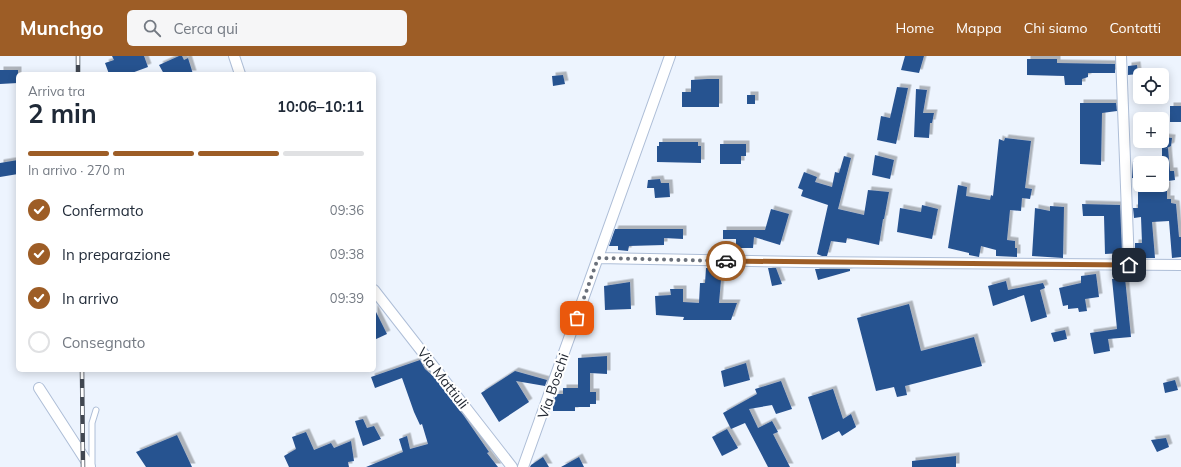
<!DOCTYPE html>
<html lang="it">
<meta charset="utf-8">
<style>
:root{--surface:#fff;--page:#f6f6f7;--text:#1f2937;--muted:#747a83;--line:#e0e1e3;--accent:#9d5d26}
body{margin:0;font-family:Mulish,sans-serif;background:var(--page);color:var(--text);height:100vh;display:flex;flex-direction:column;font-size:15px;white-space:nowrap}
*{box-sizing:border-box;margin:0}
p{font-size:13px;color:var(--muted)}
.icon{flex:none;width:22px;height:22px;fill:none;stroke:currentColor;stroke-width:2;stroke-linecap:round;stroke-linejoin:round}
.map{position:relative;flex:1;overflow:hidden}
.panel{position:absolute;left:16px;top:16px;width:360px;height:300px;display:flex;flex-direction:column;background:var(--surface);border-radius:6px;box-shadow:0 2px 10px #0003}
.panel>*{flex:none}
.fabs{position:absolute;left:1133px;top:12px;display:grid;gap:8px}
.fabs a{display:grid;place-items:center;width:36px;height:36px;border-radius:6px;background:var(--surface);box-shadow:0 2px 10px #0003;font-size:20px}
.pin{position:absolute;display:grid;place-items:center;width:34px;height:34px;color:#fff;margin:-17px;border-radius:8px;box-shadow:0 2px 6px #0006}
.courier{position:absolute;display:grid;place-items:center;width:40px;height:40px;margin:-20px;border:3px solid #9d5d26;border-radius:50%;background:#fff;color:#222;box-shadow:0 1px 5px #0007}
.overview em{font-style:normal;font-weight:700}
.overview div{display:flex;flex-direction:column-reverse}
.overview{display:flex;align-items:center;justify-content:space-between;height:68px;padding:0 12px}
h1{font-size:26px;font-weight:700;line-height:30px}
.bar{display:grid;grid-template-columns:repeat(4,1fr);gap:6px 4px;align-content:center;height:48px;padding:0 12px}
.bar i{height:5px;border-radius:3px;background:var(--line)}
.bar .active{background:var(--accent)}
.bar p{grid-column:span 4}
ol{padding:0 12px;list-style:none}
li{display:flex;align-items:center;gap:12px;height:44px}
li p{margin-inline-start:auto}
li .icon{padding:4px;border-radius:50%;background:var(--accent);color:#fff;stroke-width:4}
li:last-child{color:var(--muted)}
li i{width:22px;height:22px;border:2px solid var(--line);border-radius:50%}
header{display:flex;align-items:center;gap:24px;box-sizing:border-box;height:56px;padding:0 20px;background:var(--accent);color:#fff}
header strong{font-size:19px}
nav{display:flex;gap:22px;margin-inline-start:auto;font-size:14px}
.search{width:280px;height:36px;background:var(--page);display:flex;align-items:center;gap:10px;box-sizing:border-box;padding:0 14px;border-radius:6px;color:var(--muted);font-size:15px}
.map>svg:first-child{display:block}
.building{fill:#285290;filter:url(#shadow)}
.lines{fill:none;stroke-linecap:round;stroke-linejoin:round}
.lane-casing{stroke:#aebed7;stroke-width:7}
.street-casing{stroke:#aebed7;stroke-width:12}
.lane{stroke:#fff;stroke-width:5}
.street{stroke:#fff;stroke-width:10}
.rail-casing{stroke:#414751;stroke-width:4.5}
.rail{stroke:#fff;stroke-width:3;stroke-dasharray:9;stroke-linecap:butt}
.done{stroke:#6b717b;stroke-width:4;stroke-dasharray:0 7.2}
.route{stroke:#9d5d26;stroke-width:5}
.labels{text-anchor:middle;stroke-width:4;stroke-linejoin:round;paint-order:stroke}
.street-label{font-size:14px;fill:#252b35;stroke:#fff}
</style>
<header>
<strong>Munchgo</strong>
<div class="search"><svg class="icon" aria-label="search" viewBox="0 0 24 24"><circle cx="10" cy="10" r="6"/><path d="M15 15l6 6"/></svg>Cerca qui</div>
<nav><a>Home</a><a>Mappa</a><a>Chi siamo</a><a>Contatti</a></nav>
</header>
<div class="map">
<svg width="1181" height="411" viewBox="0 0 1181 411">
<defs>
<filter id="shadow"><feDropShadow dx="3.5" dy="-3.5" stdDeviation="0" flood-color="#0004"/></filter>
</defs>
<rect width="100%" height="100%" fill="#edf4fe"/>
<path class="building" d="M112 0H144L148 11 129 18H109L105 7 114 4Z
M179 0H182L184 4 188 2 193 18H164L159 9Z
M905 0H924L919 17 901 14Z
M1027 3H1057V7L1115 8V17H1088V21L1082 23V29H1065L1064 20 1027 19Z
M1137 9 1138 18 1128 19V10Z
M0 14H18V27L0 28Z
M563 19 565 28 553 30 552 20Z
M707 23H719V51H682V36H691V24Z
M897 31 908 32 896 88 877 84 881 60 890 62Z
M916 33 927 34 923 57H934L932 67H930L929 82 914 81Z
M747 39H755V48H747Z
M1080 47H1116L1117 55 1102 57 1101 109 1080 108Z
M1170 50H1181V66H1170Z
M1162 81 1172 82 1171 90 1165 93 1168 92 1170 115H1174L1175 124 1162 126Z
M1005 82 1031 85 1025 132 1032 133 1030 143 1022 142 1021 155 1010 154 1007 184 1015 185V192H1017V201L996 200V194L981 190 979 201 969 199V197L948 192 958 129 967 131 966 140 990 144 991 139 993 140 999 83 1004 85Z
M659 86H698V90H701V107L657 106V90H659Z
M720 88H746V100H741V108H720Z
M875 99 894 104 890 123 872 119Z
M844 100 851 102 838 153 864 159 868 134 889 136 884 163H883L879 189 847 182 846 187 831 185 827 200H822L817 198 828 149 801 140 803 134 798 132 804 116 817 121 815 126 832 131 835 116 839 117Z
M18 104V118L0 121V107Z
M1133 105H1140V123L1132 122Z
M660 123 661 127H669L670 141 655 142 654 132H647L648 124Z
M1138 129H1167V143H1171V147L1176 148 1179 181H1181V201L1172 202 1169 165 1152 166 1155 202H1135V187H1142L1141 161 1134 162 1133 152H1138Z
M1082 148 1120 149 1122 197 1105 198 1104 160H1083Z
M922 149 938 153 932 183 897 176 900 152 921 156Z
M1050 150 1064 151 1063 202 1032 200 1035 152 1050 155Z
M771 153 789 158 780 189 754 181 753 192H736V183H723V174H765Z
M615 173H683V183L664 182V189L629 190 628 195 618 194V190H609Z
M706 212H722L719 247H737L731 264H683L684 261 656 259 655 240 671 239 670 233H683V246L699 247 700 227H705Z
M768 212H776L782 228 772 230Z
M815 213H850V215L818 224Z
M1096 218 1099 241 1085 243 1087 255 1079 256 1078 252 1068 253V249L1063 250 1059 232 1081 227V220Z
M1125 222 1131 281 1108 283 1110 295 1094 298 1090 277 1117 273 1112 223Z
M1006 225 1008 234 1043 227 1045 232 1040 234 1047 261 1031 266 1024 239 993 250 988 230Z
M630 226 631 253 605 254 604 230Z
M909 248 921 295 974 281 982 310 905 330 907 339 897 341 894 331 876 335 857 262Z
M374 252 387 278 374 284Z
M1065 274 1067 283 1054 286 1051 277Z
M607 300V318L590 317V336H596V348H590V351H575V355H553V347L556 338H563V332H578V302Z
M420 304 425 313 433 320 464 360 489 396 487 397 498 411H366L403 396 399 383 407 380 410 393 428 388 422 368 420 369 414 356 402 322 375 332 371 321Z
M746 307 750 324 724 331 721 315Z
M515 315 547 324 545 330 516 325 529 346 499 366 481 337Z
M1175 324 1178 334 1165 337 1163 327Z
M781 325 792 353 776 358 772 349 749 353 758 372 772 365 778 376 773 378 790 411H768L745 367 731 373 723 357 757 338 755 333Z
M833 333 843 363 851 358 856 371 842 380 839 375 822 384 808 341Z
M363 363 367 372 374 370 381 383 363 390 355 365Z
M727 373 738 392 722 400 712 381Z
M306 376 314 394 331 387 334 392 351 385 354 405 348 406 349 411H289L284 400 296 393 292 381Z
M177 379 192 411H146L136 396Z
M1166 382 1169 391 1157 396 1151 384Z
M956 400V411H912V405Z
M543 401 549 411H530L531 409Z
M579 401 584 411H561Z"/>
<g class="lines">
<defs>
<path id="lane" d="M92 410V367L96 354"/>
<path id="street" d="M234 0 240 18
M1121 0 1129 209
M598 202 804 206 1181 209
M374 234 512 411
M39 332 90 411
M523 411 670 0"/>
</defs>
<use href="#lane" class="lane-casing"/>
<use href="#street" class="street-casing"/>
<use href="#lane" class="lane"/>
<use href="#street" class="street"/>
<defs>
<path id="rail" d="M78 0V18
M82 314 83 411"/>
</defs>
<use href="#rail" class="rail-casing"/>
<use href="#rail" class="rail"/>
</g>
<g class="lines">
<path class="done" d="M577 262 598 202 726 205"/>
<path class="route" d="M726 205 1129 209"/>
</g>
<g class="labels">
<g class="street-label">
<text transform="translate(443 322) rotate(52)" y="5">Via Mattiuli</text>
<text transform="translate(553 330) rotate(-71)" y="5">Via Boschi</text>
</g>
</g>
</svg>
<div class="fabs">
<a><svg class="icon" aria-label="locate" viewBox="0 0 24 24"><circle cx="12" cy="12" r="6"/><path d="M12 2v4M12 18v4M2 12h4M18 12h4"/></svg></a>
<a>+</a>
<a>−</a>
</div>
<div class="pin" style="left:577px;top:262px;background:#ea580c"><svg class="icon" aria-label="bag" viewBox="0 0 24 24"><path d="M5 8h14l-1 12H6zM9 8a3 3 0 0 1 6 0"/></svg></div>
<div class="pin" style="left:1129px;top:209px;background:#1f2937"><svg class="icon" aria-label="home" viewBox="0 0 24 24"><path d="M3 11l9-7 9 7M6 9v11h12V9"/></svg></div>
<div class="courier" style="left:726px;top:205px"><svg class="icon" aria-label="car" viewBox="0 0 24 24"><path d="M5 17H2v-5l4-1 3-4h7l3 4 3 1v5h-3M9 17h6M6 11h13"/><circle cx="7" cy="17" r="2"/><circle cx="17" cy="17" r="2"/></svg></div>
<section class="panel">
<div class="overview"><div><h1>2 min</h1><p>Arriva tra</p></div><em>10:06–10:11</em></div>
<div class="bar"><i class="active"></i><i class="active"></i><i class="active"></i><i></i><p>In arrivo · 270 m</p></div>
<ol>
<li><svg class="icon" aria-label="check" viewBox="0 0 24 24"><path d="M5 12l5 5 9-10"/></svg>Confermato<p>09:36</p></li>
<li><svg class="icon" aria-label="check" viewBox="0 0 24 24"><path d="M5 12l5 5 9-10"/></svg>In preparazione<p>09:38</p></li>
<li><svg class="icon" aria-label="check" viewBox="0 0 24 24"><path d="M5 12l5 5 9-10"/></svg>In arrivo<p>09:39</p></li>
<li><i></i>Consegnato</li>
</ol>
</section>
</div>
